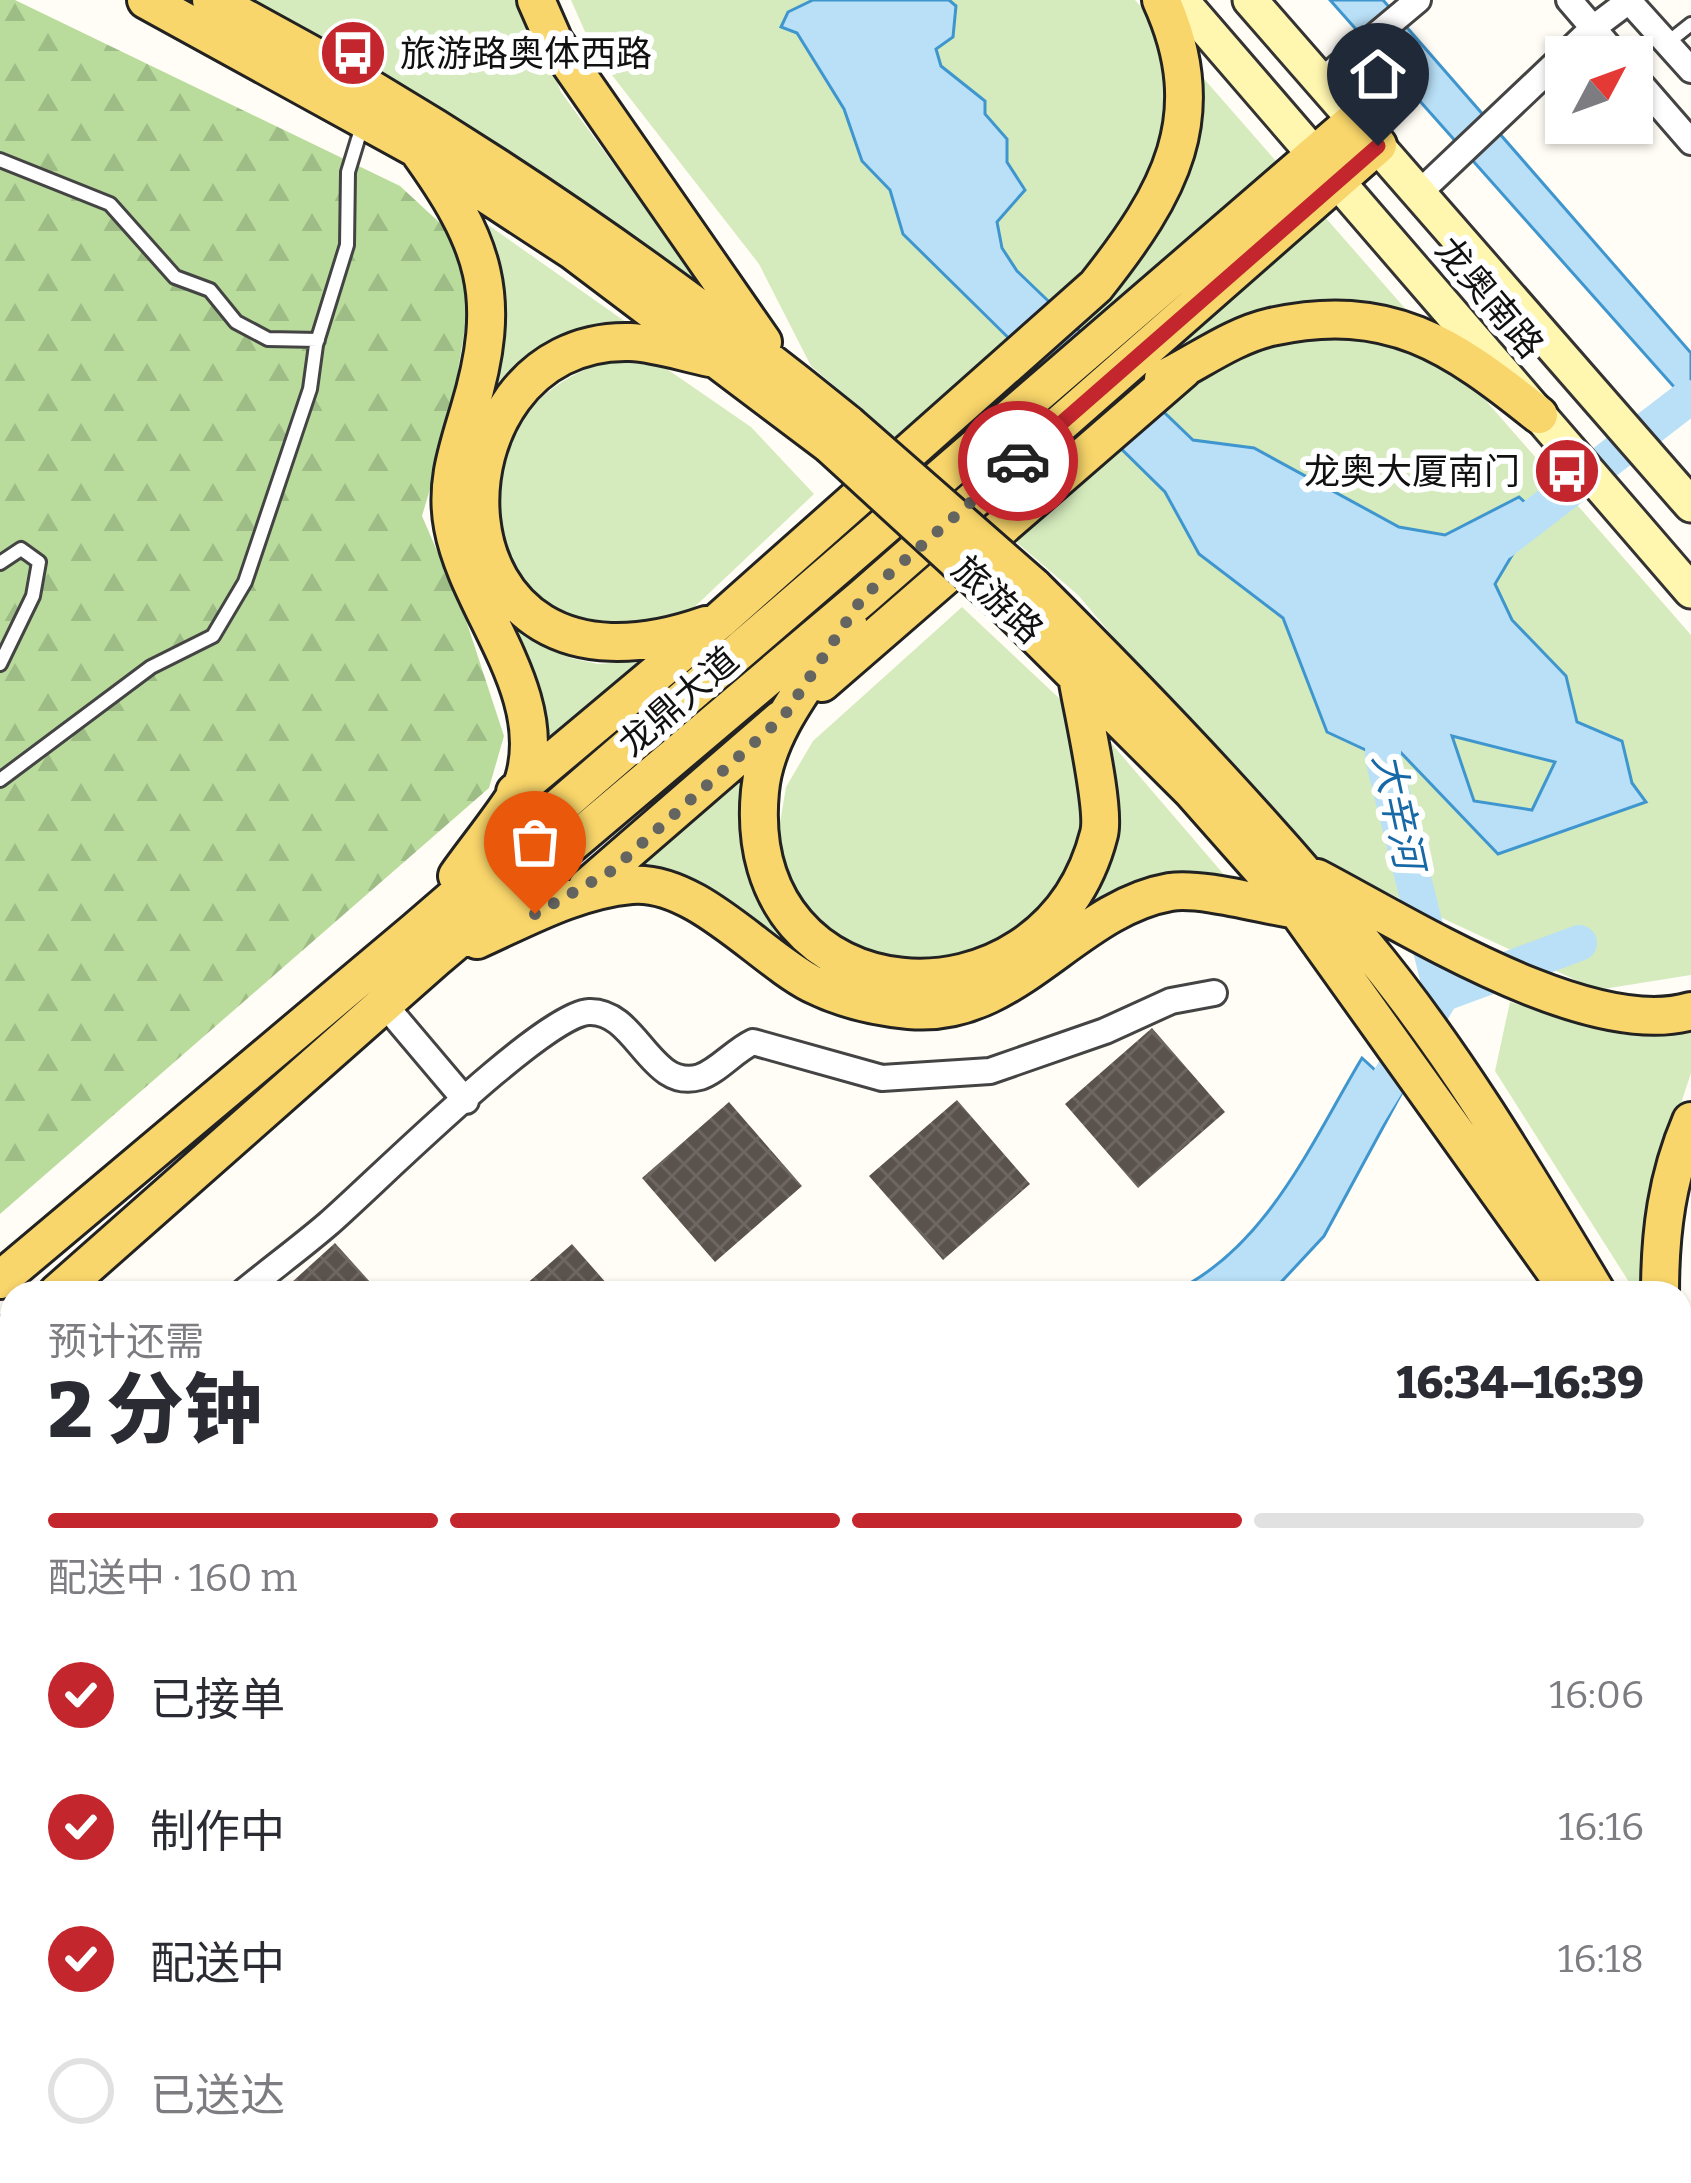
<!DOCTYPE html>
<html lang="zh">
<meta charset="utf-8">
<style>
:root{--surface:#fff;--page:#f2f2f3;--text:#2b2b33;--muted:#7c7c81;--line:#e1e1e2;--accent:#c4262e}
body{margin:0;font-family:Bitter,"Noto Sans SC",serif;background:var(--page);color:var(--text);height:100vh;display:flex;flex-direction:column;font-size:45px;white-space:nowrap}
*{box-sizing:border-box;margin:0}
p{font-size:39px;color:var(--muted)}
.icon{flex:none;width:66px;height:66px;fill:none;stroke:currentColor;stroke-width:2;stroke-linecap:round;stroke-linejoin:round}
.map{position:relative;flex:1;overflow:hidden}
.panel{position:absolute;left:0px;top:1281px;width:1692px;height:903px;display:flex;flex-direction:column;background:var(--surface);border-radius:36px 36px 0 0;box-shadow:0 3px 9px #0004}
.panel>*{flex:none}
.needle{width:78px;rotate:49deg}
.tools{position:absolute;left:1545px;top:36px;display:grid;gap:24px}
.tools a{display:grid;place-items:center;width:108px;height:108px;border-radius:0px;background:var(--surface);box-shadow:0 3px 9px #0004;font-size:60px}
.pin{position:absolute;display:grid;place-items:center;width:102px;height:102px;color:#fff;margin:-123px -51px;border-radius:50% 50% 50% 0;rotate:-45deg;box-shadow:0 0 12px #0007}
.pin .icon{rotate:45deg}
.courier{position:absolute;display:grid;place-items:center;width:120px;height:120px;margin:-60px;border:9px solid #c4262e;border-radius:50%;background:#fff;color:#222;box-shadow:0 3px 15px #0007}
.head em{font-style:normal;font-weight:800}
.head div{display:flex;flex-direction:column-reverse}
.head{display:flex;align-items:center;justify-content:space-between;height:204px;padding:0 48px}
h1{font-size:78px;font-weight:800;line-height:90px}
.bar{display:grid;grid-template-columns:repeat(4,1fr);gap:18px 12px;align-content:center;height:144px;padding:0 48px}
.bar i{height:15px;border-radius:9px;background:var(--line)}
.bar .on{background:var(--accent)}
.bar p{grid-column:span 4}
ol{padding:0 48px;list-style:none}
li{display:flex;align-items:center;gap:36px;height:132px}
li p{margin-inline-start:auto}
li .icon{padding:12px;border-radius:50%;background:var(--accent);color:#fff;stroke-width:4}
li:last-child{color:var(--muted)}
li i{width:66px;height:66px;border:6px solid var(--line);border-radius:50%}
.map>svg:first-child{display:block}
.grass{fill:#d5ebbd}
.forest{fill:url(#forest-firs)}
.water{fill:#b9e0f7;stroke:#3f96cf;stroke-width:3;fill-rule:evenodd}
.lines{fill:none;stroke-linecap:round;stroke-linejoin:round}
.river{stroke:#b9e0f7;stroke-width:36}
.building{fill:url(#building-cross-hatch)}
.service-casing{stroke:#444;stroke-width:18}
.minor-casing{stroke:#444;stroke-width:30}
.tertiary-casing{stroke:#444;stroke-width:36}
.secondary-casing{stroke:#333;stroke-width:39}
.primary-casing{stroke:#222;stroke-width:42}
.service{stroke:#fff;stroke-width:12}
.minor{stroke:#fff;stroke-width:24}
.tertiary{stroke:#fff;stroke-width:30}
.secondary{stroke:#fff6b0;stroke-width:33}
.primary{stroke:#f9d66b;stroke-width:36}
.primary-bridge-casing{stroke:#222;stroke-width:42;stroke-linecap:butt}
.primary-bridge{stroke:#f9d66b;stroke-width:36}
.done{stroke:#646461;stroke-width:12;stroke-dasharray:0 21.6}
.route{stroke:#c4262e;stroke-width:15}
.labels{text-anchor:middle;stroke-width:12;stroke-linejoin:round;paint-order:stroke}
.poi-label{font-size:36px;fill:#111;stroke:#fff;text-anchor:start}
.street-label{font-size:36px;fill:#111;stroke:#fff}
.water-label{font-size:39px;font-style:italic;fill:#1768a6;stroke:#fff}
</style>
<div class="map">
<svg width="1691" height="2183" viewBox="0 0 1691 2183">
<defs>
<pattern id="forest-firs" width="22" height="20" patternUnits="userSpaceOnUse" patternTransform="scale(3)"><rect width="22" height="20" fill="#b9dc9c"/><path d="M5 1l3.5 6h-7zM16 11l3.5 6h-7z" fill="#9ebc85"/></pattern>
<pattern id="building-cross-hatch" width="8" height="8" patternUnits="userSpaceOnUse" patternTransform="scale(3)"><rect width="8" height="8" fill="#5a524d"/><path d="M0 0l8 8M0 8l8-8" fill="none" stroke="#6d6662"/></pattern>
</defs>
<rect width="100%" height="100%" fill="#fffdf5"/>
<path class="grass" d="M235 0H524L561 92 707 293 513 153Z
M571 0H1135L1691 635V975L1597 990 1291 848 1078 595 811 366 759 264 594 52Z
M484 222 640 332 576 342 469 482 527 630 570 658 598 664 658 659 538 761 459 478 499 269Z
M611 360 664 367 751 427 814 494 667 633C645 634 614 640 593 633 447 582 463 404 611 360Z
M962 607 1060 699 1082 772 1085 831 1065 881 1018 931 970 961 858 957 806 915 786 884 777 841 786 787 813 741Z
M1111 743 1238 891 1175 882 1130 896 976 993 914 1005 851 993 814 975 674 876 633 874 753 762C751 788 742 819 746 844 763 955 877 1020 981 981 997 975 1013 961 1027 952 1062 929 1094 893 1105 853 1114 818 1110 779 1111 743Z
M1510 1002 1624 1035 1691 1026V1073L1646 1210 1648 1293H1636L1495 1071Z"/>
<path class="forest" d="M0 0H15L400 186 454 236 469 303 449 425 422 516 463 611 504 736 489 788 0 1214Z"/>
<path class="water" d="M813 0H949L956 6 953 37 936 49 941 66 985 101V114L1007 139V162L1025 190 997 222 1002 248 1017 271 1193 440 1254 448 1399 527 1445 535 1519 497 1537 513 1495 584 1512 620 1566 676 1577 722 1622 741 1632 783 1646 802 1498 854 1384 735 1383 758 1327 732 1283 618 1199 554 1165 492 903 234 890 190 862 161 844 109 797 33 781 27 788 12ZM1452 736 1555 762 1532 810 1474 801Z
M1330 0H1383L1691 353V406Z
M1362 1058 1401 1094 1324 1236 1271 1293H1171C1266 1250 1311 1143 1362 1058Z"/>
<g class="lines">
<path class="river" d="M1501 542 1688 398
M1442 994 1579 943
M1363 1122 1442 994 1383 758 1384 661"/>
</g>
<path class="building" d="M1152 1028 1225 1112 1138 1188 1065 1104Z
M957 1100 1030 1184 943 1260 869 1176Z
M729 1102 802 1186 715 1262 642 1178Z
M335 1243 380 1293H280Z
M572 1244 615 1293H516Z"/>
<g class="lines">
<defs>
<path id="service" d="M1667 43 1691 24
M0 160 110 204 175 277 210 290 236 322 268 339 318 340
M0 563 21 549 39 562 33 596 0 664
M0 780 151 667 213 636 245 582 310 389 316 345 347 245 348 172 362 126"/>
<path id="minor" d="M1569 0 1618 57
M1628 0 1691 70
M1632 74 1691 142
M1320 82 1418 0
M1419 193 1593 28 1629 1
M384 1004 466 1101
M242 1293C270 1270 300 1248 328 1224 372 1186 543 1014 589 1012 637 1010 650 1092 700 1077 718 1071 734 1051 753 1042L882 1078 990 1071 1105 1031 1171 1001 1214 993
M0 1486 12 1476
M615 2172 625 2183
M134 2183 147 2172
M1114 2183 1125 2172"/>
<path id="tertiary" d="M0 1925 12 1938
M0 1979 12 1993
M189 2172 198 2183"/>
<path id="secondary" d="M1181 0 1691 591
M1250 0 1691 505
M1680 1610 1691 1603
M1680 1645 1691 1638
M918 2183 929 2172
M969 2183 980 2172"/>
<path id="primary" d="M146 0 417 149 573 251 830 445
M211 0C438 118 649 262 848 424
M536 0 554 41 763 342
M417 149C485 243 504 296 469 411 457 451 445 485 453 527 468 609 550 691 524 779 519 797 471 855 457 876
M1163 379C1198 362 1232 336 1271 327 1389 301 1452 345 1539 415
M1033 586C1148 700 1261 818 1363 943 1453 1051 1525 1173 1597 1293
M1009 609 1192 791 1297 910 1562 1281
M848 622C816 674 766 727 760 791 738 1020 1046 1043 1099 834 1106 808 1081 704 1076 671
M706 625C416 727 422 336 630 342 656 343 685 353 710 358
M822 683 1183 370
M515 792 720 620 1096 286C1169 194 1214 116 1161 0
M1317 878C1407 925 1589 1041 1691 1011
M587 887 781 719
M477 940C526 918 576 890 631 885 695 879 761 958 812 984 842 999 876 1007 909 1010 1015 1020 1073 909 1170 892 1202 887 1263 905 1297 910
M0 1280 415 931 1355 120
M57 1293 435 959 863 597 1378 145
M1660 1293C1660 1232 1667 1177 1691 1121
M0 1342 12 1332
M1680 1431 1691 1451
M1680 1485 1691 1508"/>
</defs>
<use href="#service" class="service-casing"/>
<use href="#minor" class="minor-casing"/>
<use href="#tertiary" class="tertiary-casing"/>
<use href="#secondary" class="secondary-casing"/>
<use href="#primary" class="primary-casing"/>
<use href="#service" class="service"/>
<use href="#minor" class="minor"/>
<use href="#tertiary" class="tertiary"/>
<use href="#secondary" class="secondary"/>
<use href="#primary" class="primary"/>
<defs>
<path id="primary-bridge" d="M848 424 1033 586
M830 445 1009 609"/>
</defs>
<use href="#primary-bridge" class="primary-bridge-casing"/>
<use href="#primary-bridge" class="primary-bridge"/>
</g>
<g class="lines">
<path class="done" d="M535 914 611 871 784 716 863 597 1018 461"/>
<path class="route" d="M1018 461 1378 146"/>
</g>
<defs>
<symbol id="bus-disc" viewBox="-11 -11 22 22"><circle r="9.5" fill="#c4262e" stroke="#fff"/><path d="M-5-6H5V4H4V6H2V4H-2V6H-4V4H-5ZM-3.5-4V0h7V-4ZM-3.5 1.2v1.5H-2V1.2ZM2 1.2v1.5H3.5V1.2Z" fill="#fff"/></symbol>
</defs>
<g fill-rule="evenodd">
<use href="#bus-disc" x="315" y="15" width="76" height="76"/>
<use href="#bus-disc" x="1529" y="433" width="76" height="76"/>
</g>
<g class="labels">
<g class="poi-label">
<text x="400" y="66">旅游路奥体西路</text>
<text x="1520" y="484" text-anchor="end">龙奥大厦南门</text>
</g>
<g class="street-label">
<text transform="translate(1490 297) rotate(50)" y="13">龙奥南路</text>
<text transform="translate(998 599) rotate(43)" y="13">旅游路</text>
<text transform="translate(678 701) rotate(-41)" y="13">龙鼎大道</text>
</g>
<g class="water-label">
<text transform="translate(1399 811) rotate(78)" y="14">大辛河</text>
</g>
</g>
</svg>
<div class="tools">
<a><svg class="needle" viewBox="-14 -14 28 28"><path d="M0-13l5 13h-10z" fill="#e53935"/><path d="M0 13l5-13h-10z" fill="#7c7c81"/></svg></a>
</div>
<div class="pin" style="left:535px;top:914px;background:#ea580c"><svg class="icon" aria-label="bag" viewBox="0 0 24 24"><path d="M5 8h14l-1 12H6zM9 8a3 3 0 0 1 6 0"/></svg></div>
<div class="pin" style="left:1378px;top:146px;background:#1f2937"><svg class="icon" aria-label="home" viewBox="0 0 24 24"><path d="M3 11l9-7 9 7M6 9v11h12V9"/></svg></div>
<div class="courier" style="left:1018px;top:461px"><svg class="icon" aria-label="car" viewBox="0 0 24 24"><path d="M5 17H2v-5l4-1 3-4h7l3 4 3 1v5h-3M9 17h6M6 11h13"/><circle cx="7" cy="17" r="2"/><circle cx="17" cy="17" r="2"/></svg></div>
<section class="panel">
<div class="head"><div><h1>2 分钟</h1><p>预计还需</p></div><em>16:34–16:39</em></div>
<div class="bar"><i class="on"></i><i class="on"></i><i class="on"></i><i></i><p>配送中 · 160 m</p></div>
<ol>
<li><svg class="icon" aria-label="check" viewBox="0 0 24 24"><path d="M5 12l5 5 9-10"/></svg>已接单<p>16:06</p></li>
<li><svg class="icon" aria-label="check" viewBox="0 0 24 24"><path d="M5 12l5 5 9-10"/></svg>制作中<p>16:16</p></li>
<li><svg class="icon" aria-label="check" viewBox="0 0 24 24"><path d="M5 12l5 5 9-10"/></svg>配送中<p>16:18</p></li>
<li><i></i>已送达</li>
</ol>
</section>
</div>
